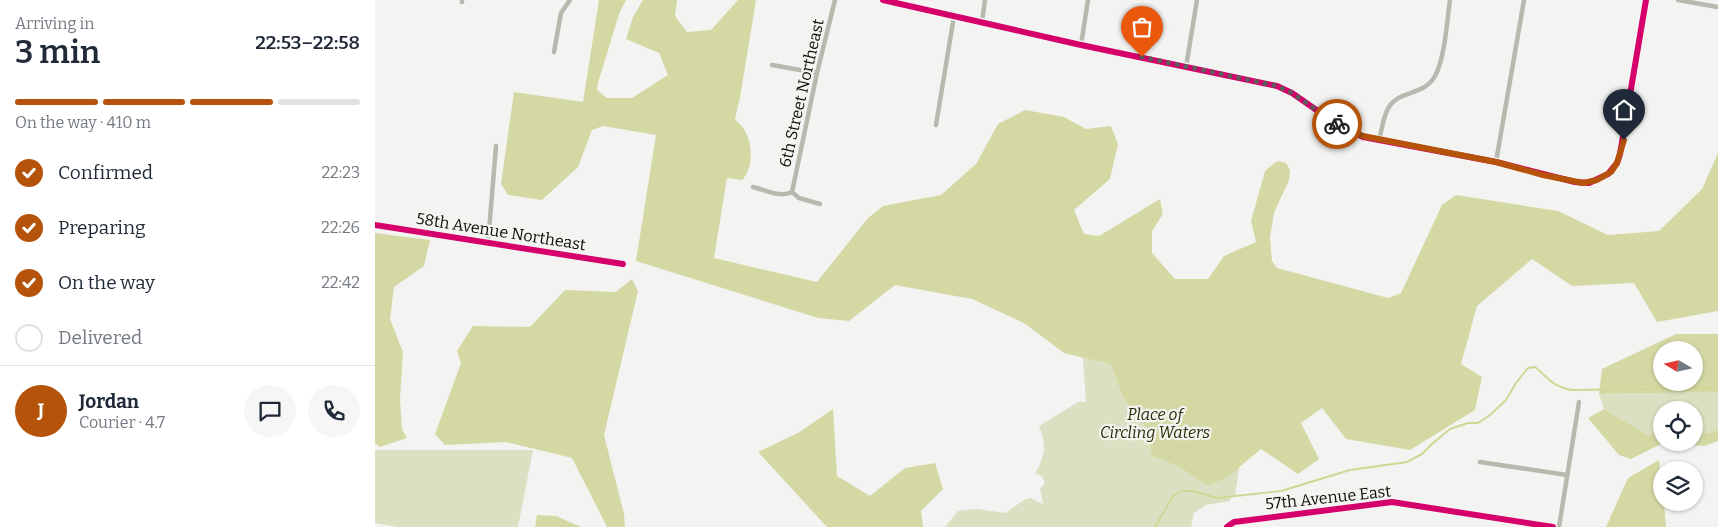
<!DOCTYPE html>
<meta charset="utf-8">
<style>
:root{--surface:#fff;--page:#f6f6f7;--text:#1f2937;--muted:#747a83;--line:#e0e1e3;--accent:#b45309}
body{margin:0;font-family:Bitter,serif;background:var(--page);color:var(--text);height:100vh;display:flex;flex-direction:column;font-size:19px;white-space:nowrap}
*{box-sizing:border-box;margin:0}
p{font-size:16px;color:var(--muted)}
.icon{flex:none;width:28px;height:28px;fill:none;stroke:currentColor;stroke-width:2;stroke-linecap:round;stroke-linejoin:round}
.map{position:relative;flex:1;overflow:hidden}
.side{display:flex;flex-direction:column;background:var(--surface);width:375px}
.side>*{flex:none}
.needle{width:32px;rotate:279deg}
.buttons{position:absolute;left:1278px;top:341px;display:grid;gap:10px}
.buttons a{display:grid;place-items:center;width:50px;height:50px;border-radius:50%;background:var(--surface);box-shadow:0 1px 4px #0004;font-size:25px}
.pin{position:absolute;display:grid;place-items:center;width:42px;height:42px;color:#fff;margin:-51px -21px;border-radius:50% 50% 50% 0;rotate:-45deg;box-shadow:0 0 5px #0007}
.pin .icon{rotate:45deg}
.courier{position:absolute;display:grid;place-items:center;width:50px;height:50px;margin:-25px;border:4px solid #b45309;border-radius:50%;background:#fff;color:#222;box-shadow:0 1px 6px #0007}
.head em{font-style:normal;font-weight:600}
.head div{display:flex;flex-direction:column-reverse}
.head{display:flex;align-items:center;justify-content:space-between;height:85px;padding:0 15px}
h1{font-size:32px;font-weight:600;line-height:38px}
.bar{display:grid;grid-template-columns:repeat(4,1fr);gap:8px 5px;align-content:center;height:60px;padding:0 15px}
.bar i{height:6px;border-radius:4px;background:var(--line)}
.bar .current{background:var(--accent)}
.bar p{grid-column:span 4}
.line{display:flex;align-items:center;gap:12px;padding:0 15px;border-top:1px solid var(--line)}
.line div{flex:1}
.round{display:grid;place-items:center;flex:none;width:52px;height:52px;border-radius:26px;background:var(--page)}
ol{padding:0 15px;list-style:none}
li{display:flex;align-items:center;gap:15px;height:55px}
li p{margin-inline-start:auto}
li .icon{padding:5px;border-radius:50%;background:var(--accent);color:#fff;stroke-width:4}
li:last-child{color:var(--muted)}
li i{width:28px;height:28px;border:2px solid var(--line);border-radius:50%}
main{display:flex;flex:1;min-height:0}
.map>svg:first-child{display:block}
.green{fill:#dce0c2}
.forest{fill:#d4d9a4;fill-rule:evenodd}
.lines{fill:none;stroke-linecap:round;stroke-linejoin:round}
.stream{stroke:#d0d795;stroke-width:2}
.street{stroke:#b7b8ae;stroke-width:4.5}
.cycleway-casing{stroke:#f4f4f1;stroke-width:9}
.cycleway{stroke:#d6006c;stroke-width:6}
.done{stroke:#5d5d5c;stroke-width:5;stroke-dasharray:0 9}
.route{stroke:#b45309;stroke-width:6}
.labels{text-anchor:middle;stroke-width:4.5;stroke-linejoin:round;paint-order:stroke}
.street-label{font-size:16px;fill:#0c0c0b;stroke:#f4f4f1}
.park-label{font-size:16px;font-style:italic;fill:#2b2e05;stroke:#f4f4f1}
</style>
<main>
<section class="side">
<div class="head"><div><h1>3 min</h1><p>Arriving in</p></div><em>22:53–22:58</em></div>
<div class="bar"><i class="current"></i><i class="current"></i><i class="current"></i><i></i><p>On the way · 410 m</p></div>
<ol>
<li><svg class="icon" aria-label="check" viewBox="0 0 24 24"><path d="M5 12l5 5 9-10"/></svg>Confirmed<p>22:23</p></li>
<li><svg class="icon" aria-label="check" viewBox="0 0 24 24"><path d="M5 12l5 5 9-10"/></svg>Preparing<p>22:26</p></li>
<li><svg class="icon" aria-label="check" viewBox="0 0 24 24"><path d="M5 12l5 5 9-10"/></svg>On the way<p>22:42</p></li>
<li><i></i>Delivered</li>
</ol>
<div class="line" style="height:90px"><b class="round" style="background:var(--accent);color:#fff">J</b><div><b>Jordan</b><p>Courier · 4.7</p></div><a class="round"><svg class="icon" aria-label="chat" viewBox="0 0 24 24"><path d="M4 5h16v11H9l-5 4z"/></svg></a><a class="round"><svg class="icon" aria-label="phone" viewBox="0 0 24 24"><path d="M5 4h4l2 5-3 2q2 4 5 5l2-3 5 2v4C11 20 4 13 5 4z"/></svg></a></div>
</section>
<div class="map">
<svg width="1343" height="527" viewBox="0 0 1343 527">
<rect width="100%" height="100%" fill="#f3f3f2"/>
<path class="green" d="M682 333 880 367 860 496H856L855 501 831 505 819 513 816 527H570L583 511 601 509 631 513 647 501 655 498 668 504 665 489 670 483 667 476 660 474C670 456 672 445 664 426L703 402H711L708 359Z
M1343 392V428L1339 432 1319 434V410H1286V432L1273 435 1229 409 1224 394Z
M0 450H158L143 527H23L0 523Z"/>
<path class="forest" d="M224 0H251L244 14 223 83 222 90 232 98H257L293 75 284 53 251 39 258 17 268 0H302L300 16 312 32 336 30 363 0H381L365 98 360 119C362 122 366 125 368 128 378 141 379 168 367 180L352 178 339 258 442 282 493 218 508 206 566 195 601 164 623 124 650 110 689 117 711 129 736 126 743 144 735 179 699 210 709 234 724 236 785 199 788 214 777 231V253L800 279H833L849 256 881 242 876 221 890 171 902 161 911 163 915 170 914 180 899 213 895 238 897 261 902 268 1013 298 1026 293 1067 205 1081 195 1183 211 1233 235 1284 231 1327 189 1343 153V311L1282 322 1259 283 1197 286 1157 259 1102 306 1086 364 1107 377 1100 410 1035 450 971 439 947 408 926 423 944 459 923 474 886 449 850 479 832 485 803 466 777 456 772 428 748 397 736 364 689 353 649 323 597 299 520 285 474 321 443 318 261 261 281 135 228 126 217 130 203 167 167 200 133 195 126 184 139 92 208 102Z
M0 233 55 240 49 266 19 287 15 319 28 352 25 399 27 429 32 438 5 447 0 443Z
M257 279 263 291 229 435 249 514 250 527H232L197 458 131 442 70 445 60 434 86 363 82 351 98 326 155 327 190 290 241 292Z
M1301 334H1343V392L1224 394 1227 369ZM1286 350H1319V382H1286Z
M458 409 462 476 495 496 530 468 560 463 568 489 546 511 548 527H452L383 452 423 433Z
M1229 409 1273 435 1286 432V442H1319V434L1339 432 1343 428V441L1329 446 1288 443 1256 459 1244 455 1213 418Z
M1284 460 1286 479V502L1289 503 1291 527H1231L1253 478Z
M162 515 181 516 206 527H160Z"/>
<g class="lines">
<path class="stream" d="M780 527 798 496 807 491H817L842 498 906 491 975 470 1032 462 1047 454 1058 443 1075 429 1093 423H1103L1115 415 1131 400 1141 383 1153 368 1160 367C1175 379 1176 386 1197 390L1343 388"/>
<path class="street" d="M508 0 706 45 902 86 917 93 963 125 988 137 1121 162 1200 182 1214 183 1233 174 1242 163 1245 154 1271 0
M1303 0 1343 7
M87 2V0
M607 22 610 0
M706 45 713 0
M179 52 186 13 195 0
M397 65 442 73
M811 67 822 0
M561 125 579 16
M1004 140C1007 130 1008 116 1014 107 1024 90 1049 96 1060 76 1070 58 1072 20 1075 0
M1121 162 1149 0
M378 187C390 190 405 198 417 192
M417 192 442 73 460 0
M417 192 424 198 445 204
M0 225 248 264
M113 243 121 146
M1105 462 1192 475
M852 527 859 522 1017 502 1178 527
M1184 527 1204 402"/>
<defs>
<path id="cycleway" d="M508 0 706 45 902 86 917 93 963 125 988 137 1121 162 1200 182 1214 183 1233 174 1242 163 1245 154 1271 0
M0 225 248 264
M852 527 859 522 1017 502 1178 527"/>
</defs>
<use href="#cycleway" class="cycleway-casing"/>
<use href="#cycleway" class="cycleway"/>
</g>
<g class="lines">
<path class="done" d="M767 57 902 86 917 93 962 124"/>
<path class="route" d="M962 124 988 136 1121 162 1168 175 1208 183 1222 180 1236 172 1242 163 1249 140"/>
</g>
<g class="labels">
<g class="street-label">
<text transform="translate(426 93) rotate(-77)" y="6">6th Street Northeast</text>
<text transform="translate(126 231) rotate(9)" y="6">58th Avenue Northeast</text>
<text transform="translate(953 497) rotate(-6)" y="6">57th Avenue East</text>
</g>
<g class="park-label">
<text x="780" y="420">Place of<tspan x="780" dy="18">Circling Waters</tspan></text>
</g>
</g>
</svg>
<div class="buttons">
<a><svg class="needle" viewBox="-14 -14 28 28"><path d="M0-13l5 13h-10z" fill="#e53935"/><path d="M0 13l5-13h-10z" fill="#747a83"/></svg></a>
<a><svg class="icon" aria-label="locate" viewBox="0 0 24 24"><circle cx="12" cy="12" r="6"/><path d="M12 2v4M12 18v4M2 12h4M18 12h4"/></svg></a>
<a><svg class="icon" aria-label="layers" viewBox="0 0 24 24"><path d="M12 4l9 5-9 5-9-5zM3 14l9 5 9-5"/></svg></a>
</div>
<div class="pin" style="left:767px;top:57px;background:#ea580c"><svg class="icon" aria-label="bag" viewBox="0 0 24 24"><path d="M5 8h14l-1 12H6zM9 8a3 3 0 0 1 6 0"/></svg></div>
<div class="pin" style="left:1249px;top:140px;background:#1f2937"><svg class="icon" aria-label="home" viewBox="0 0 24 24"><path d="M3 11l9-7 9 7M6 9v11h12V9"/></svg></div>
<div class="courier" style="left:962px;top:124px"><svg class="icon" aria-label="bike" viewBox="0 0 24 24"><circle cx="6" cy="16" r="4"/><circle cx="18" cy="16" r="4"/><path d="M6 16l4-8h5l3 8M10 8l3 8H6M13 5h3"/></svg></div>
</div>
</main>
